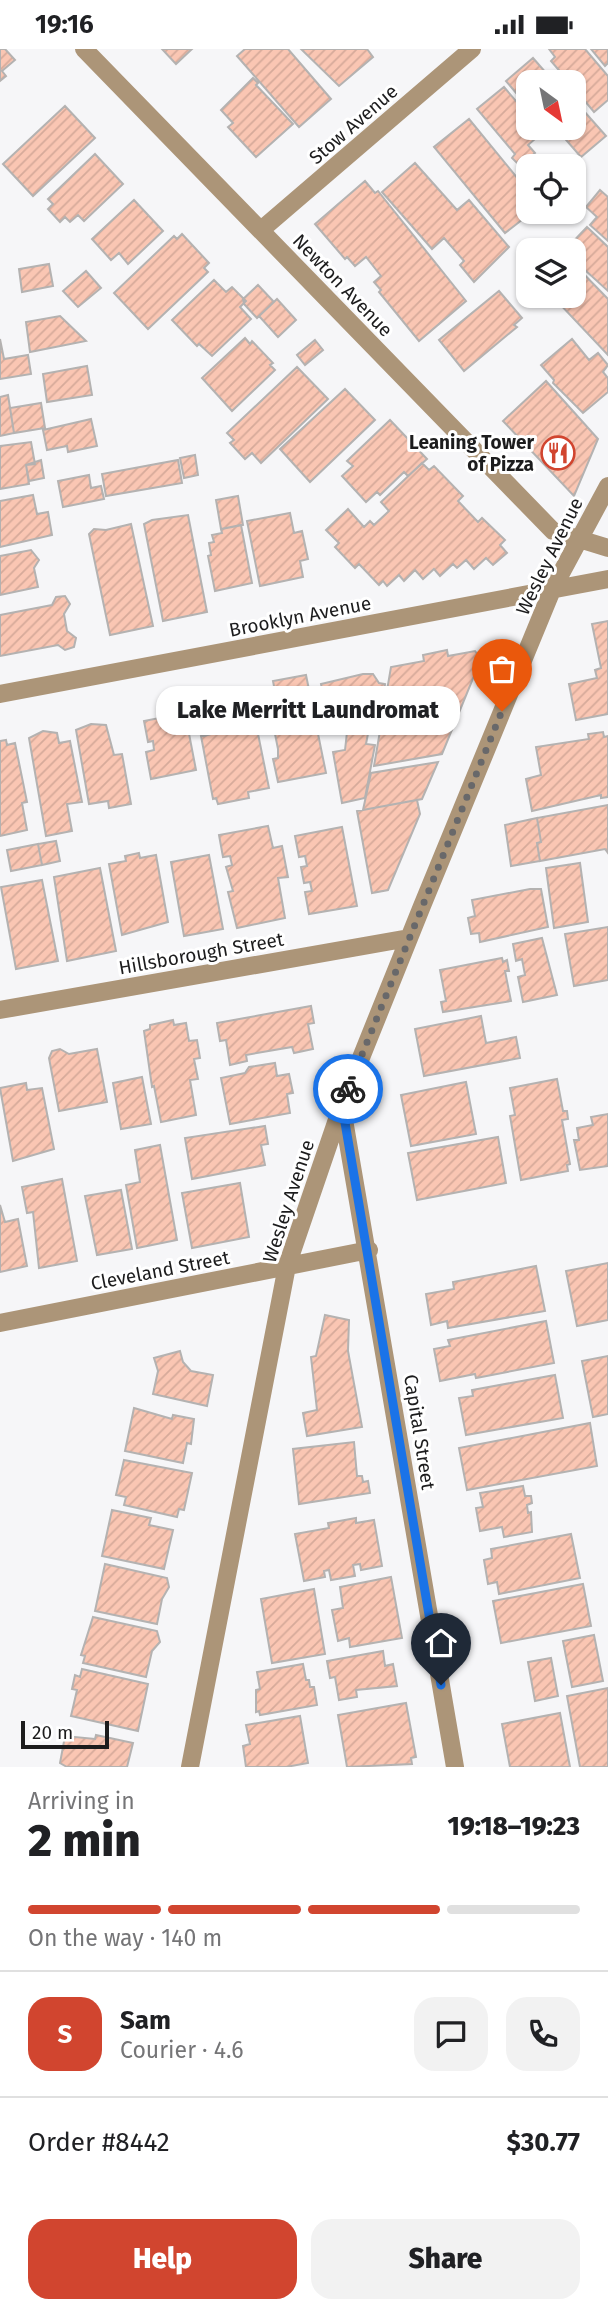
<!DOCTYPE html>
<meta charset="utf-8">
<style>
:root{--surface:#fff;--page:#f2f2f2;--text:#202124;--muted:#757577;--line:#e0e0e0;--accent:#d1452f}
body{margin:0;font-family:"Fira Sans",sans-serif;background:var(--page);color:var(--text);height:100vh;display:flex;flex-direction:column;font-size:26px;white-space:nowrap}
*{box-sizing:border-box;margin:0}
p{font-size:23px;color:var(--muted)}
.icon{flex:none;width:38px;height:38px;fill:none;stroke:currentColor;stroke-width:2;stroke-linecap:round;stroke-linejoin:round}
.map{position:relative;height:1718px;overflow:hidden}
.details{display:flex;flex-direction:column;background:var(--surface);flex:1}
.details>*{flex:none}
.needle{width:46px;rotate:147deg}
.buttons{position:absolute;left:516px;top:21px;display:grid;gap:14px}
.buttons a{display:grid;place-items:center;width:70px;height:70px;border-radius:14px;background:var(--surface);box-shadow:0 2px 5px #0004;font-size:35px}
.scale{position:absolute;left:21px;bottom:18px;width:88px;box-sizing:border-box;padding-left:7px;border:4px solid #1c1c1d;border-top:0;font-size:19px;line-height:24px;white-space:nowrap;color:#1c1c1d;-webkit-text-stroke:5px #fff;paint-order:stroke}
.pin{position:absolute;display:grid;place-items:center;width:60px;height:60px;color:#fff;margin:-72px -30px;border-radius:50% 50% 50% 0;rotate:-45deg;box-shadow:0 0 7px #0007}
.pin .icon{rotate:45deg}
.courier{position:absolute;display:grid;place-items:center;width:70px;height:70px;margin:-35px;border:5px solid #1a73e8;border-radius:50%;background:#fff;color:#222;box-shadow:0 2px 9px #0007}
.bubble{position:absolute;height:49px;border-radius:21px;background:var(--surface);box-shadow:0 2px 5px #0004;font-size:23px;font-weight:800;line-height:49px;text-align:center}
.headline em{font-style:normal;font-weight:800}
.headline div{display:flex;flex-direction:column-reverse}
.headline{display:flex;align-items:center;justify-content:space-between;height:119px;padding:0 28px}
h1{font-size:46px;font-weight:800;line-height:52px}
.bar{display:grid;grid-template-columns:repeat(4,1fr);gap:10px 7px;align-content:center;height:84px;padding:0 28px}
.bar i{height:9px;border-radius:5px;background:var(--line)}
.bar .on{background:var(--accent)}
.bar p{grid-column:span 4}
.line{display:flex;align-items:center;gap:18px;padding:0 28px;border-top:2px solid var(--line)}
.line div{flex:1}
.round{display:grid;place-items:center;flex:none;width:74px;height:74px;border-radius:21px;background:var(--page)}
.cta{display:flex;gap:14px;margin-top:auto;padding:14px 28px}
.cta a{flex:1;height:80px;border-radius:21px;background:var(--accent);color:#fff;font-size:28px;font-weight:800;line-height:80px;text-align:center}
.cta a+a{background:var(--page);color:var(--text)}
.status{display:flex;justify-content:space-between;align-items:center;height:49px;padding:0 35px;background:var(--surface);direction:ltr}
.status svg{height:19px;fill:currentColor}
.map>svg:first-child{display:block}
.building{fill:url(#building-hatch);stroke:#b4b2b1;stroke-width:2}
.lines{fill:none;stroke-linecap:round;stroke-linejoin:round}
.minor{stroke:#ac9578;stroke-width:18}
.done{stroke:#68686a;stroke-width:7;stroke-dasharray:0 12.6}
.route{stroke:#1a73e8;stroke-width:9}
.labels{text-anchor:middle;stroke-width:6;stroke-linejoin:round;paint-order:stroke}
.street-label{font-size:19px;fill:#1c1c1d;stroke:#fff}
.poi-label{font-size:19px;font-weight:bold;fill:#1c1c1d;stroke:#fff;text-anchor:end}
</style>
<div class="status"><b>19:16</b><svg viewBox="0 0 49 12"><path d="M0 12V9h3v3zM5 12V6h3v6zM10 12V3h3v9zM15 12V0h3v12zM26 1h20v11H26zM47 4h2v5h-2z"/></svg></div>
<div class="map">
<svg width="608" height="1718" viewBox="0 0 608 1718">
<defs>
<pattern id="building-hatch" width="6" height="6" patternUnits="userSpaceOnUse" patternTransform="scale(1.75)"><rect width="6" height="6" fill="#fac6b3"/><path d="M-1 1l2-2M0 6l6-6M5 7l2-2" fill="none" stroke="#d6aa9a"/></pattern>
</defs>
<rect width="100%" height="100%" fill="#f6f6f8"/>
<path class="building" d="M0 0H5L15 11 2 22 6 27 0 32Z
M162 0H192L176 15Z
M245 0H288L331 50 299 78 237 7Z
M301 0H367L373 8 339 37Z
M549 0H585L608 27V51L594 63 574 39V33H569L551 12 555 8Z
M591 0H608V14L605 17Z
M533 9 554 33H528V58L506 32Z
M253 29 258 34 256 36 293 75 256 108 228 78 233 74 221 61Z
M504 38 528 66V79H539L543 83 528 96 535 104 520 117 512 109 515 105 477 60Z
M65 57 95 89 33 147 3 115Z
M574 57 580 64 583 61 606 87 581 108 561 85 555 89 546 79H574Z
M469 70 528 142V163H532L505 184 434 98Z
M95 105 123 135 84 172 78 166 70 173 65 168 60 173 48 160 53 155 48 150Z
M415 114 457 161 469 151 509 198 474 233 460 216 464 212 444 189 432 200 382 143Z
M365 132 375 144 378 142 466 252 419 292 379 243 381 241 374 233 381 227 366 208 355 217 347 208 345 210 315 175Z
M600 141 608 148V192L590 176 597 168 586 158Z
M134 151 163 182 128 215 119 204 111 211 92 190Z
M587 178 608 198V242L574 211V201H565Z
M182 185 209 214 204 219 208 223 148 280 114 244 174 187 177 190Z
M49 215 53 237 22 243 19 220Z
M574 215 608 250V306L555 250 574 247Z
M86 222 101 239 78 258 63 242Z
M214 231 226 243 232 238 246 252 240 258 251 270 212 307 199 295 197 297 172 271Z
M258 236 274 253 257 269 244 255 243 250Z
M499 242 522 269 514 276 517 278 464 322 439 291Z
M277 250 296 271 278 288 259 267Z
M60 267 86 292 30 303 26 273Z
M245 289 250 295 252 292 273 314 270 316 275 321 232 362 202 329Z
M0 290 4 310 28 306 31 325 0 330Z
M572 290 589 311 598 304 608 316 603 323 608 329V343L583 364 553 334 554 331 541 316Z
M315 291 323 301 305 316 297 306Z
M87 317 92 346 47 353 43 325Z
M297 318 328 350 261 414 252 404 245 410 230 394 234 391 227 384Z
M546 332 598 390 574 447 503 372Z
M345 340 375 371 310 433 280 400Z
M8 346 14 384 0 387V348Z
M41 354 45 379 14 384 10 359Z
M91 370 97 397 68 403 67 397 47 401 43 381Z
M390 371 427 410 408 427 404 423 380 446 377 443 366 453 342 427 353 417 347 412Z
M31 393 35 415 26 416 29 435 0 440V397Z
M195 406 198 426 184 429 180 409Z
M41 411 44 429 29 432 26 416Z
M178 411 182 434 106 447 102 425Z
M422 414 429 421 434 417 463 447 458 452 478 473 482 469 505 491 500 496 507 504 493 516 486 509 474 520 466 511 457 519 453 515 440 527 434 520 423 530 415 521 404 532 399 526 387 537 383 532 379 536 359 515 355 519 335 498 339 494 326 481 348 460 364 478 370 472 374 476 389 462 381 453Z
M89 426 91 439 101 437 104 450 63 458 58 432Z
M33 446 37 465 48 463 52 486 0 498V452Z
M238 447 243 476 221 480 216 451Z
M290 464 294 484 302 482 308 510 300 512 303 528 260 537 247 472Z
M188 466 207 563 163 572 144 475 152 471Z
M131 475 153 577 110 586 89 485 94 480 106 481Z
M241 476 252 534 215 542 208 507 211 506 209 494 214 493 212 486 222 484 221 480Z
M31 501 39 511 34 519 38 538 0 546V507Z
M65 547 70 555 64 565 67 582 76 589 74 598 65 601 58 596 0 607V566L52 556 56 548Z
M608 572V665L576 671 569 635 597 629 595 621 601 619 592 575Z
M447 601 448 607 475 602 481 610 442 705 374 717 391 618 424 612 423 606Z
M363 625H373L379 634 385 635 381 665 372 664 366 695 375 696 365 749 342 754 333 703 345 701 347 683 331 684 321 635Z
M306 626 326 724 278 733 273 710 278 709V700L273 675 268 676 264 655 277 653 273 632Z
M221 657 226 681 204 687 199 662Z
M185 664 196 721 151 730 146 703 154 701 153 692 148 693 144 672Z
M91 675 106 676 114 706 122 705 131 755 109 759 108 752 89 755 76 681Z
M256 675 269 739 248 743 249 749 218 755 216 749 213 750 201 687Z
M43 682 57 684 59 694 70 692 82 753 67 755 72 782 46 787 29 689Z
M603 683 604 688 608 687V748L601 749V746L532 762 526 730 541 726 536 698 589 690 588 685Z
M6 691 7 696 15 694 27 753 22 754 27 781 0 787V692Z
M438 713 422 750 363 761 371 724Z
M417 751 420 765 388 841 372 844 357 762Z
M608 756V804L605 800 540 812 537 794 541 793 537 769Z
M537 769 541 793 537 794 540 812 511 817 505 776Z
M268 777 273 799 282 797 288 828 278 829 285 869 237 879 228 843 233 842 226 818 232 816 230 807 223 808 219 786Z
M342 778 357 857 309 865 305 843 312 842 310 833 304 834 301 818 307 817 305 807 299 808 295 787Z
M56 792 60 812 42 816 38 795Z
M38 795 42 816 11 822 7 801Z
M139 804 140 809 156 806 168 873 122 886 109 815 126 812 125 807Z
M209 806 223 880 184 887 171 813Z
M580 814 588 873 554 879 546 819Z
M100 819 116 902 67 912 54 828Z
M42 831 58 912 16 920 1 838Z
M530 840H541L548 878 480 893 479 884 471 885 468 869 475 867 472 851Z
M608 878V931L574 937 565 885Z
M542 889 557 946 523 953 518 928 525 926 522 910 516 912 513 895Z
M502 909 503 913 507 911 509 922H505L511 952 443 963 441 953 446 952 440 921Z
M311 957 314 974 308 975 313 1000 294 1004 292 998 246 1006 247 1012 230 1016 226 991 220 992 217 974Z
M481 967 486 994 516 988 520 1009 424 1027 415 980Z
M173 971 174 976 186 974 189 992 197 991 200 1009 194 1010 198 1030 190 1031 196 1066 161 1073 154 1037 152 1038 144 982 150 980V976Z
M60 1000 69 1005 97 1000 107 1053 59 1062 49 1009 52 1002Z
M275 1014 277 1027 289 1025 293 1044 287 1045 290 1064 230 1075 221 1029 245 1024 249 1018Z
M142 1028 151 1075 121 1080 113 1034Z
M557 1030 563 1062H567L568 1070 562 1071 570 1115 567 1116 568 1122 521 1131 510 1067 515 1066 510 1039Z
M466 1033 476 1085 411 1097 401 1046Z
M26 1034 27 1041 42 1039 54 1100 13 1112 0 1039Z
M608 1065V1117L580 1121 574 1091H579L577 1079 593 1076 591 1068Z
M265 1077 268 1095 261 1096 265 1116 192 1130 185 1089Z
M498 1088 506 1134 417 1151 408 1104Z
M160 1096 177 1191 137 1199 126 1136 140 1133 135 1101Z
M62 1130 77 1212 39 1219 33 1163 27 1164 22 1138Z
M240 1134 249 1188 192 1199 182 1144Z
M121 1141 132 1200 97 1206 85 1147Z
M0 1156 5 1173 18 1170 27 1217 0 1223Z
M608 1214V1271L577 1277 566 1222Z
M536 1217 545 1262 448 1279 447 1272 431 1276 426 1245 454 1240 453 1233Z
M325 1266 349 1271 348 1302 362 1378 307 1387 303 1364 317 1361 311 1308 316 1307Z
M546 1272 554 1314 476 1329 475 1325 440 1332 434 1300 450 1297 448 1291Z
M180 1302 183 1313 191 1322 213 1326 207 1357 153 1345 158 1322 154 1309Z
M608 1307V1365L593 1368 582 1312Z
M555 1326 563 1369 466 1386 459 1349 473 1347 472 1341Z
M134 1359 172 1370 173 1366 194 1370 191 1395 187 1394 183 1414 125 1402Z
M590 1374 597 1417 467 1441 459 1399Z
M354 1393 357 1427H362L363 1433 368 1432 370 1444 299 1455 293 1400Z
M124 1411 192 1424 184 1461 179 1460 177 1468 124 1456 126 1448 116 1446Z
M523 1437 525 1447H531L532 1454 527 1456 528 1464 531 1463 532 1483 504 1488 502 1478 480 1482 476 1459 483 1458 480 1444Z
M112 1461 151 1469 149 1476 173 1481 164 1520 102 1507Z
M356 1469V1474L374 1471 382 1517 361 1521 360 1515 353 1516 355 1527 331 1531 329 1521 324 1522 325 1528 304 1532 295 1485 329 1479 328 1474Z
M571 1485 580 1529 499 1545 497 1533 488 1535 484 1511 492 1509 491 1500Z
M105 1515 167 1529 169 1538 162 1550 157 1575 95 1562Z
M391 1528 402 1589 350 1598 349 1589 338 1592 332 1561 343 1559 340 1538Z
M583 1535 591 1577 501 1594 493 1552Z
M314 1540 325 1605 272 1614 261 1550Z
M93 1568 157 1582 160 1593 152 1602 146 1628 83 1614 85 1607 81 1606Z
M594 1586 603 1632 572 1638 563 1592Z
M383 1602 385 1617 393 1615 397 1637 356 1641 357 1648 339 1651 335 1628 330 1629 327 1612Z
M551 1609 558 1647 535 1652 528 1613Z
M303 1615 306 1631H309L310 1638H314L317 1656 260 1666 259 1662 256 1663V1641L260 1640 257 1623Z
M82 1620 148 1635 138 1682 71 1667 77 1641 72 1640 75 1626 80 1628Z
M608 1639V1718H580L567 1647Z
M406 1654 416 1708 411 1709 412 1715 347 1718 338 1666Z
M560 1664 570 1718H510L502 1675Z
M300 1667 308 1714 286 1718H246L243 1697 250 1695 246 1676Z
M96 1686 133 1694 127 1718H67L60 1714 65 1687 95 1690Z"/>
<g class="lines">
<path class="minor" d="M84 0 553 482 608 499
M261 181 472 0
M0 645 608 530
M0 961 409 889
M342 1059 455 1718
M0 1274 369 1201
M190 1718 287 1217 342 1056 422 857 552 541 608 437"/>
</g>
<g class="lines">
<path class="done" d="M348 1040 502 662"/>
<path class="route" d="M348 1040 342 1056 441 1636"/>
</g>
<defs>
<symbol id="restaurant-ring" viewBox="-11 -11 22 22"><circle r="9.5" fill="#fff" stroke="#d1452f" stroke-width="1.5"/><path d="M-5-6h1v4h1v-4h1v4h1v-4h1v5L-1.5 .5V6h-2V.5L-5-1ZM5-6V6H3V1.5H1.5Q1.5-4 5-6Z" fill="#d1452f"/></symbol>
</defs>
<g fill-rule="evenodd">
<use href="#restaurant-ring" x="539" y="385" width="38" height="38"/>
</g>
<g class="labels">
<g class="street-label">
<text transform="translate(353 75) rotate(-41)" y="7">Stow Avenue</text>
<text transform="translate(343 236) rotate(46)" y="7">Newton Avenue</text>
<text transform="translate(549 507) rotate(-64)" y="7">Wesley Avenue</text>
<text transform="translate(300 567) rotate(-11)" y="7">Brooklyn Avenue</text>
<text transform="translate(201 904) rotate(-10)" y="7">Hillsborough Street</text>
<text transform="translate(288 1152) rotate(-72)" y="7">Wesley Avenue</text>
<text transform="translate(160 1221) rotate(-11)" y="7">Cleveland Street</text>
<text transform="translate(420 1383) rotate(81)" y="7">Capital Street</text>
</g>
<g class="poi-label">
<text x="534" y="400">Leaning Tower<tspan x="534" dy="22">of Pizza</tspan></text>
</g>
</g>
</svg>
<div class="buttons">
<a><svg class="needle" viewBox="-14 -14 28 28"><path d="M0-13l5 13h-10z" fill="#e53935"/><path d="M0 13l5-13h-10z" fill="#757577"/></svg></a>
<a><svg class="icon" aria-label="locate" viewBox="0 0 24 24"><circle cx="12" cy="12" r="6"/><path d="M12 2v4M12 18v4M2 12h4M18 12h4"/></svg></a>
<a><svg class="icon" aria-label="layers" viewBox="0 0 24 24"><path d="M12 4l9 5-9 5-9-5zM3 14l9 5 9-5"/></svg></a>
</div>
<div class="scale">20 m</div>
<div class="pin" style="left:502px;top:662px;background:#ea580c"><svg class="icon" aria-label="bag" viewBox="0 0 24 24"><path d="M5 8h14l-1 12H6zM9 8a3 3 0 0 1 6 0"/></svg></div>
<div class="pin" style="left:441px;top:1636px;background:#1f2937"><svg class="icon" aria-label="home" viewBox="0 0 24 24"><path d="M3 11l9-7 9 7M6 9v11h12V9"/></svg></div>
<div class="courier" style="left:348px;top:1040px"><svg class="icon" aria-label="bike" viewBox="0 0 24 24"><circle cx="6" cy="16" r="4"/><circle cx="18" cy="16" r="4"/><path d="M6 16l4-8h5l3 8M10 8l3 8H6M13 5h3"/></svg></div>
<div class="bubble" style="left:156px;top:637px;width:304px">Lake Merritt Laundromat</div>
</div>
<section class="details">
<div class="headline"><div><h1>2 min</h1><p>Arriving in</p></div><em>19:18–19:23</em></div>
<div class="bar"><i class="on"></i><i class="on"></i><i class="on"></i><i></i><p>On the way · 140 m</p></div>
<div class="line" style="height:126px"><b class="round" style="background:var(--accent);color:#fff">S</b><div><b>Sam</b><p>Courier · 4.6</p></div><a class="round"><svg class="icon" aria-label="chat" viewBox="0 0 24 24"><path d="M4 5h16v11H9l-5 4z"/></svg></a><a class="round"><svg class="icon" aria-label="phone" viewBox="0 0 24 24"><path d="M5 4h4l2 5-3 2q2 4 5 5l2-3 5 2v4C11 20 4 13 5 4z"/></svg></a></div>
<div class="line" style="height:91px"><div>Order #8442</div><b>$30.77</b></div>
<div class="cta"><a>Help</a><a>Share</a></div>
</section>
